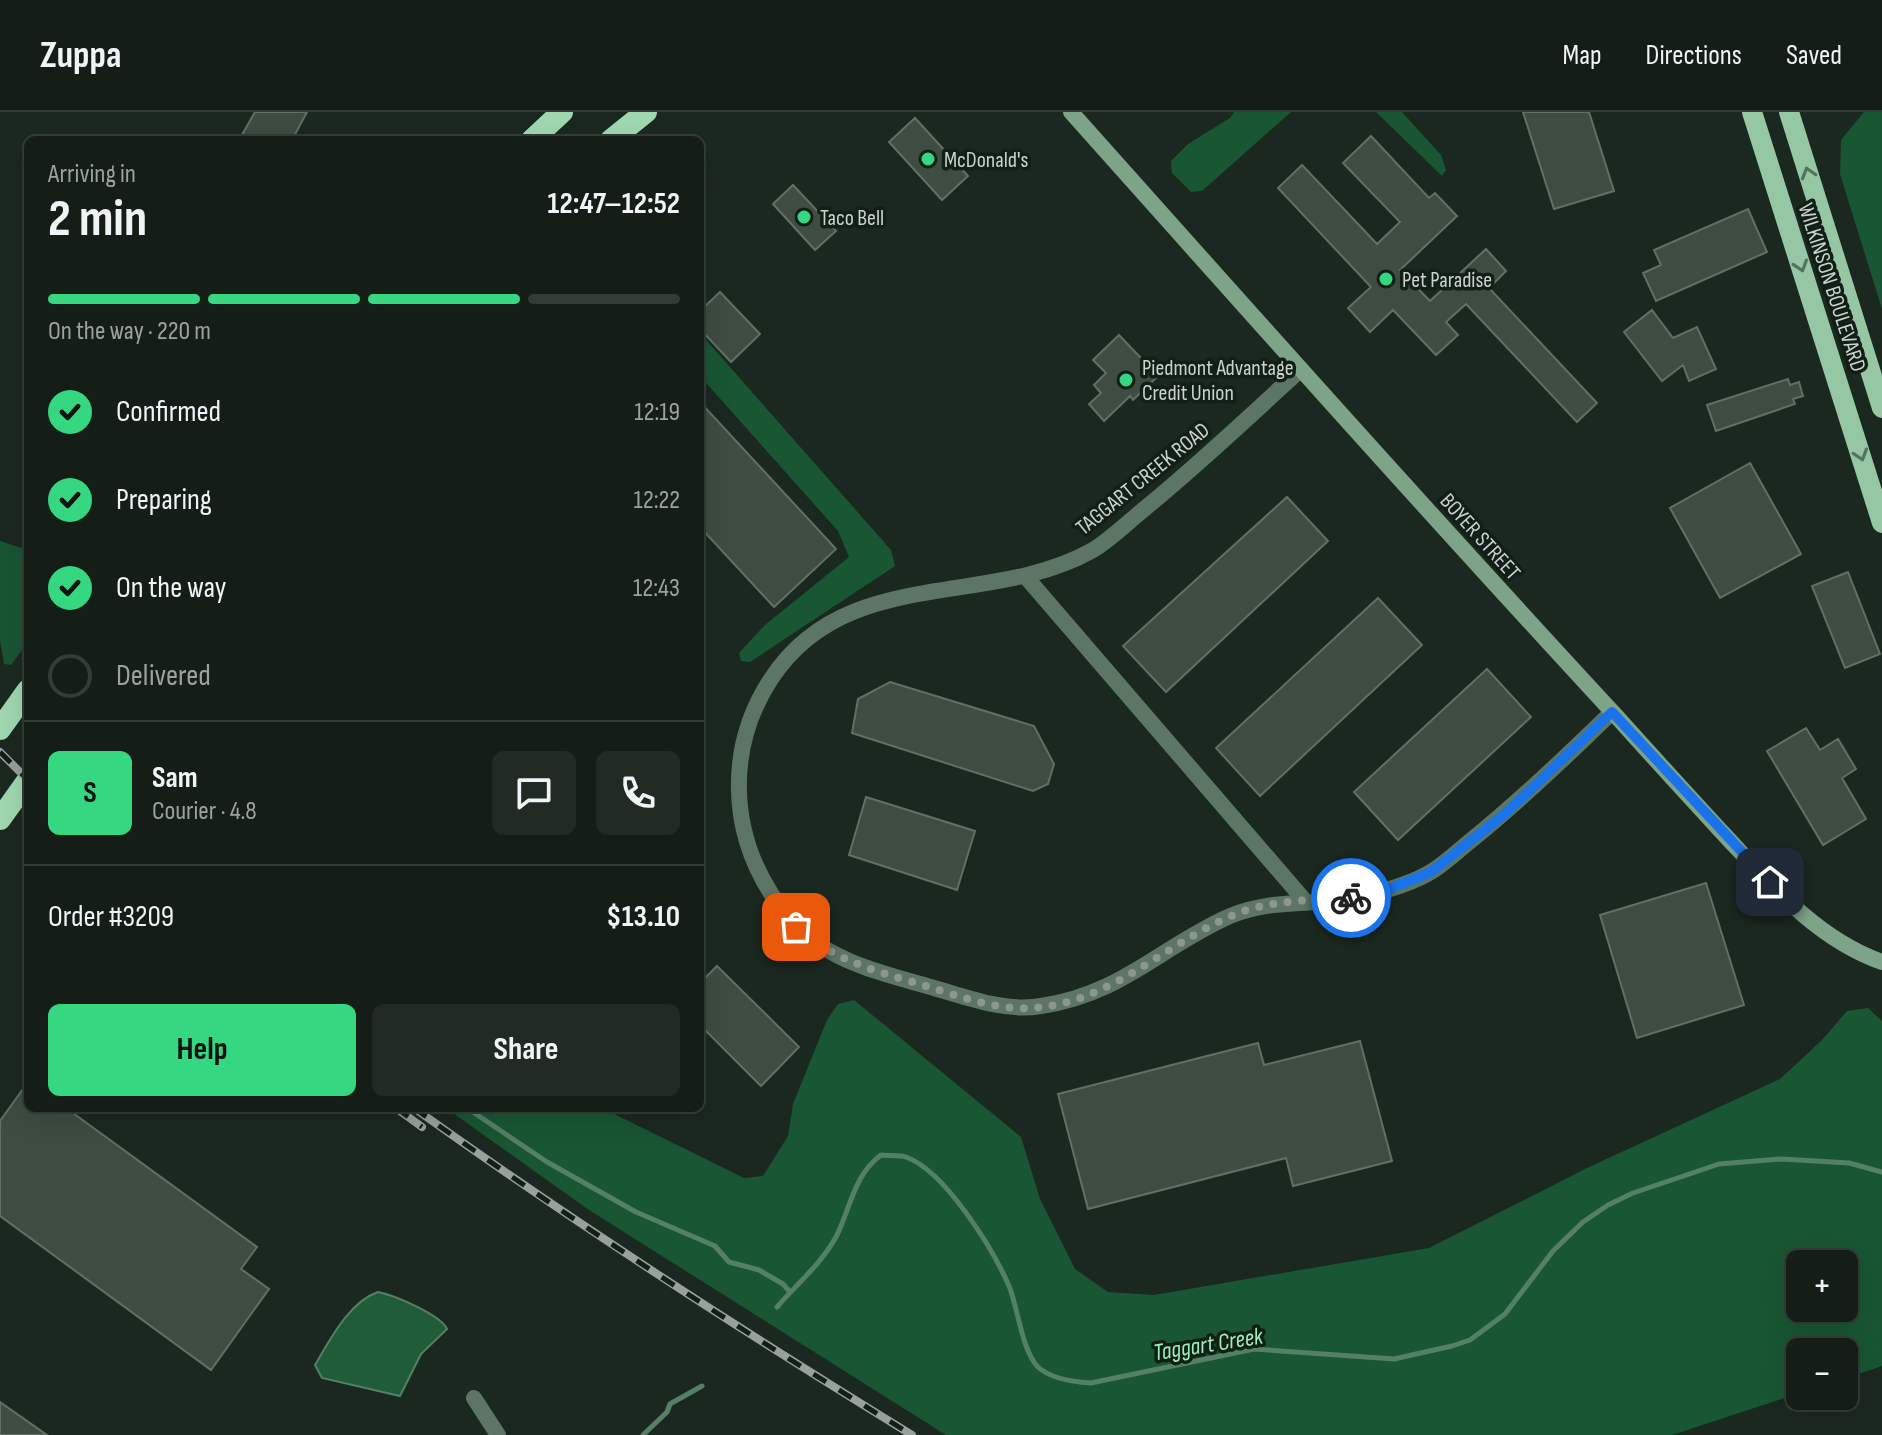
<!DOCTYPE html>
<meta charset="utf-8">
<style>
:root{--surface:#141e17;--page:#212b24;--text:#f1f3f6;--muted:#9da2a1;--line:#333c36;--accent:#35d881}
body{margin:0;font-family:"Sofia Sans Condensed",sans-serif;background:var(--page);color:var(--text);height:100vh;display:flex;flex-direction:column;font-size:30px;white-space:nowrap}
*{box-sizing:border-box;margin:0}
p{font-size:26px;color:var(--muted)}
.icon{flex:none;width:44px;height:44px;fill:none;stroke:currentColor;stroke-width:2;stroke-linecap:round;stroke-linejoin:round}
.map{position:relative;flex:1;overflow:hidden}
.details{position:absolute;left:24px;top:24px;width:680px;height:976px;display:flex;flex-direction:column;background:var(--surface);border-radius:12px;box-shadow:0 8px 32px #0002,0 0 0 2px var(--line)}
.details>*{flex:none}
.buttons{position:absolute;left:1786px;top:1138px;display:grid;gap:16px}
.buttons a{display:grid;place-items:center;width:72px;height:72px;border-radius:12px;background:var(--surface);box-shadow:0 8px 32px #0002,0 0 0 2px var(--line);font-size:40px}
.pin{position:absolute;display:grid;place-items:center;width:68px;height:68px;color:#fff;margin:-34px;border-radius:16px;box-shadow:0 4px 12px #0006}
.courier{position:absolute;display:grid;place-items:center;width:80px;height:80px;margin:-40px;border:6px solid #1a73e8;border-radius:50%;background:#fff;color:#222;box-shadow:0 2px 10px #0007}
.head em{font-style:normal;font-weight:700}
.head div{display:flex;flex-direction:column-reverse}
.head{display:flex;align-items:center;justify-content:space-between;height:136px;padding:0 24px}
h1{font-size:52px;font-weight:700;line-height:60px}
.bar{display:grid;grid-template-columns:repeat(4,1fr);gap:12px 8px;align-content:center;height:96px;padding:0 24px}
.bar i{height:10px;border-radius:6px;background:var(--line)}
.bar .selected{background:var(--accent)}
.bar p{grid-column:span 4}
.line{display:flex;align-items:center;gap:20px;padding:0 24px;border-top:2px solid var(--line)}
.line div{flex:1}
.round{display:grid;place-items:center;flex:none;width:84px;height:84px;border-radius:12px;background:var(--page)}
ol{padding:0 24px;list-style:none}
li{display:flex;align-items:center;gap:24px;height:88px}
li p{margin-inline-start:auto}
li .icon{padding:8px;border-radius:50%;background:var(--accent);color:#111;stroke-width:4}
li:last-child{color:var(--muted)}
li i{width:44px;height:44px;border:4px solid var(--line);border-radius:50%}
.primary-button{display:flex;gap:16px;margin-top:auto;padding:16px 24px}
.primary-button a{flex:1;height:92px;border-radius:12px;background:var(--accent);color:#111;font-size:32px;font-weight:700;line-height:92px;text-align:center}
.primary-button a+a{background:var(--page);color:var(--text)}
header{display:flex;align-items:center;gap:48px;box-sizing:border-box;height:112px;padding:0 40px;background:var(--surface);border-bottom:2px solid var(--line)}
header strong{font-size:38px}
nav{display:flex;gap:44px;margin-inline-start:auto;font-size:28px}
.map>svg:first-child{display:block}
.forest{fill:#195633;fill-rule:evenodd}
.water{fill:#215c39;stroke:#548065;stroke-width:2}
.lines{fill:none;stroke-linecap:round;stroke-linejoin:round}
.stream{stroke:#548065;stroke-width:5}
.building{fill:#3e4c42;stroke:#617065;stroke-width:2}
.minor{stroke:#5d7564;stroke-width:16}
.secondary{stroke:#7da389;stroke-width:16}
.primary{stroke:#95c7a4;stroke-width:20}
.trunk{stroke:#a0d8b1;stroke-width:22}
.rail-casing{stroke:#98a19b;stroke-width:8}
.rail{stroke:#121f16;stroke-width:5;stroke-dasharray:15;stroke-linecap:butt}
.oneway{stroke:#54735d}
.done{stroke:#8d9790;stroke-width:8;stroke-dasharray:0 14.4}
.route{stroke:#1a73e8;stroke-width:10}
.poi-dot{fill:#35d881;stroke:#121f16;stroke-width:3}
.labels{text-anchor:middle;stroke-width:7;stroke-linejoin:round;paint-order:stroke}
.poi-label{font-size:22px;fill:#cbd3cd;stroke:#121f16;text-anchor:start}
.street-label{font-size:22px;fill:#cbd3cd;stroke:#121f16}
.water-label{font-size:24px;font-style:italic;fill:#9bf0b7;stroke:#121f16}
</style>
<header>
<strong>Zuppa</strong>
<nav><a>Map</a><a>Directions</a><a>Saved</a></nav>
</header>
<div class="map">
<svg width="1882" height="1323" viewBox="0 0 1882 1323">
<rect width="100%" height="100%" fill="#1b281f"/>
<path class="forest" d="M1234 0H1291L1202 79 1191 80 1172 61 1171 49 1188 32 1230 6Z
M1376 0H1402L1441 43 1446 58 1442 64Z
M1864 0H1882V197L1840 62 1841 28Z
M700 221 891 438 895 454 750 550 741 549 739 541 765 513 849 445 838 419 700 264Z
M0 429 28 438V530L11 553 4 552 0 528Z
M854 888 1021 1025 1040 1087 1075 1157 1108 1180 1154 1183 1429 1136 1587 1056 1780 967 1822 928 1847 899 1868 896 1882 909V1254L1844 1267V1240H1800V1281L1672 1323H946L589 1098 446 996H602L744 1066 763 1064 788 1024 793 992 827 908 838 892ZM1800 1152H1844V1196H1800Z"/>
<path class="water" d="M378 1180C394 1183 441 1203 447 1217L421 1242 400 1284 322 1266 315 1253C330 1228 349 1190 378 1180Z"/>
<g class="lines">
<path class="stream" d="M467 996 547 1050 636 1100 715 1134 729 1150 759 1158 783 1172 790 1180
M777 1195C797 1172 823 1150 837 1123 851 1094 854 1063 881 1043 889 1044 899 1043 906 1045 945 1059 993 1137 1009 1174 1018 1196 1022 1239 1038 1255 1051 1267 1074 1270 1091 1271L1254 1237 1394 1247 1452 1234 1470 1228 1505 1202 1553 1139 1583 1110 1608 1093 1633 1081 1719 1052 1781 1047 1849 1051 1882 1060
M643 1323 667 1300 670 1292 702 1274"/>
</g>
<path class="building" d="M255 0H307L292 28H239Z
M1523 0H1589L1614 79 1554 97Z
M915 6 968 64 942 88 889 30Z
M1371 24 1429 86 1435 81 1457 104 1400 158 1430 189 1486 137 1506 159 1489 176 1597 291 1577 310 1466 192 1446 210 1458 223 1436 243 1393 198 1370 220 1348 196 1371 175 1278 76 1302 53 1377 132 1400 110 1343 51Z
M793 73 836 119 815 138 773 92Z
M1748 97 1767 140 1656 189 1643 161 1661 153 1654 138Z
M720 180 760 222 731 250 700 217V199Z
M1652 198 1673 226 1697 215 1716 257 1689 269 1683 253 1662 269 1624 220Z
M1119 223 1158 264 1133 288 1130 284 1104 309 1089 292 1101 281 1094 273 1106 261 1093 248Z
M1788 267 1790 273 1799 270 1803 284 1793 287 1795 292 1716 319 1707 293Z
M700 290 836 437 774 495 700 415Z
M1750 351 1801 442 1720 486 1670 396Z
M1287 385 1328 429 1166 580 1123 534Z
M1848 460 1880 542 1845 556 1812 474Z
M1378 486 1422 533 1260 684 1216 636Z
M1487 557 1531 605 1398 728 1354 680Z
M890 570 1034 614 1054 652 1048 672 1033 679 852 621 858 587Z
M1806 616 1820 638 1838 627 1856 657 1842 666 1866 707 1823 733 1767 639Z
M866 685 975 719 957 778 849 743Z
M1706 771 1744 893 1637 926 1600 803Z
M717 854 799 935 761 974 700 913V871Z
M1360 929 1392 1049 1293 1074 1286 1046 1088 1097 1058 982 1258 931 1264 953Z
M28 970V996H66L257 1135 241 1157 269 1177 211 1258 0 1104V1009Z
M0 1290 47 1323H0Z"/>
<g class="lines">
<path class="minor" d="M1301 257C1249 305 1198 353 1143 398 1127 411 1111 427 1093 438 989 497 846 452 771 567 727 634 729 717 772 783 783 801 797 818 815 830 850 855 893 864 934 876 969 886 1005 900 1041 894 1122 882 1160 835 1230 804 1274 785 1321 795 1365 784 1387 778 1414 771 1434 758 1446 750 1458 739 1469 730 1520 689 1566 645 1612 600
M1026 465 1305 789
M474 1286 498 1323"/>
<path class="secondary" d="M1071 0C1252 203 1433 406 1618 606 1652 644 1686 681 1720 718 1768 769 1814 826 1882 850"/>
<path class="primary" d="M1752 0 1882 411
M1789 0 1882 296"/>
<path class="trunk" d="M532 28 562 0
M611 28 646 0
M0 617 28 578
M0 707 28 668"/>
<defs>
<path id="rail" d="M0 640 28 668
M396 996 422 1015
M414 996C576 1112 742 1219 912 1323"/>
</defs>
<use href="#rail" class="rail-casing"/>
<use href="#rail" class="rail"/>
</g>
<defs><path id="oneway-chevron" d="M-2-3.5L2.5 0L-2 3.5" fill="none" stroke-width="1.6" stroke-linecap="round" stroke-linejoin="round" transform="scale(2)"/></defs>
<g class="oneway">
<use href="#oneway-chevron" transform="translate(1808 61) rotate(-107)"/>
<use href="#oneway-chevron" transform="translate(1801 154) rotate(72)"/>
<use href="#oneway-chevron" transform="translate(1861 343) rotate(72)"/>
</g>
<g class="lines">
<path class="done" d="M796 815C831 846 871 858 916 871 954 882 994 899 1034 896 1111 890 1164 833 1231 804 1267 788 1312 788 1351 786"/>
<path class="route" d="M1351 786 1389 777 1431 760 1506 701 1612 600 1770 770"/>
</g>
<g class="poi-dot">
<circle cx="928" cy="47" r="8"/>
<circle cx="804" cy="105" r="8"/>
<circle cx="1386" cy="167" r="8"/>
<circle cx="1126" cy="268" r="8"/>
</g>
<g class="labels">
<g class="poi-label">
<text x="944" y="55">McDonald's</text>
<text x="820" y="113">Taco Bell</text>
<text x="1402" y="175">Pet Paradise</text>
<text x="1142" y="263">Piedmont Advantage<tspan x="1142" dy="25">Credit Union</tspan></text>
</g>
<g class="street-label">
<text transform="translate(1833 175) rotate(72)" y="8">WILKINSON BOULEVARD</text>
<text transform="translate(1142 366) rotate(-39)" y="8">TAGGART CREEK ROAD</text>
<text transform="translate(1481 424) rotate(48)" y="8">BOYER STREET</text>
</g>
<g class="water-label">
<text transform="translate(1208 1232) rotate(-9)" y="8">Taggart Creek</text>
</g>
</g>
</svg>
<div class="buttons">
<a>+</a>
<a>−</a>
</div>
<div class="pin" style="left:796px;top:815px;background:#ea580c"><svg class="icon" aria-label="bag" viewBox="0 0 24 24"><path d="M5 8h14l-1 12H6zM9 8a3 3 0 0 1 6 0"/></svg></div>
<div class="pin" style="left:1770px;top:770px;background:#1f2937"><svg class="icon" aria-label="home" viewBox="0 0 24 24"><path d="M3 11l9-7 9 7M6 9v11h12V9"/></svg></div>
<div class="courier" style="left:1351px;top:786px"><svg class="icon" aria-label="bike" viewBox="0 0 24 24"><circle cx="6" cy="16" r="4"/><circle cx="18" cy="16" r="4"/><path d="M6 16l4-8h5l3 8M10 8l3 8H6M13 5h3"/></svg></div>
<section class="details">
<div class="head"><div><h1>2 min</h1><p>Arriving in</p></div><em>12:47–12:52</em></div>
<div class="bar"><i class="selected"></i><i class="selected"></i><i class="selected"></i><i></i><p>On the way · 220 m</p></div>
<ol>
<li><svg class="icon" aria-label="check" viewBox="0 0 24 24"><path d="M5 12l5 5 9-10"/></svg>Confirmed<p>12:19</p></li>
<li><svg class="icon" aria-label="check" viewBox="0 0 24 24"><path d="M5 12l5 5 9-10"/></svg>Preparing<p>12:22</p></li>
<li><svg class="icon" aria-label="check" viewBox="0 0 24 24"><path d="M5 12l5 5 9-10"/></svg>On the way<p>12:43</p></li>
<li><i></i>Delivered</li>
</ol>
<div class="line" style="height:144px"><b class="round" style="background:var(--accent);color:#111">S</b><div><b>Sam</b><p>Courier · 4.8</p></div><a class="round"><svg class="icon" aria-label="chat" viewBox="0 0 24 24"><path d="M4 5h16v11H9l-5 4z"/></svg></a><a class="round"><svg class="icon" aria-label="phone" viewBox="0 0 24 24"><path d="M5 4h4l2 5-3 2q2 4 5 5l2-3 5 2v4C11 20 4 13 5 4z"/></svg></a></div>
<div class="line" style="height:104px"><div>Order #3209</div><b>$13.10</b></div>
<div class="primary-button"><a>Help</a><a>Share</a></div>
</section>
</div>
